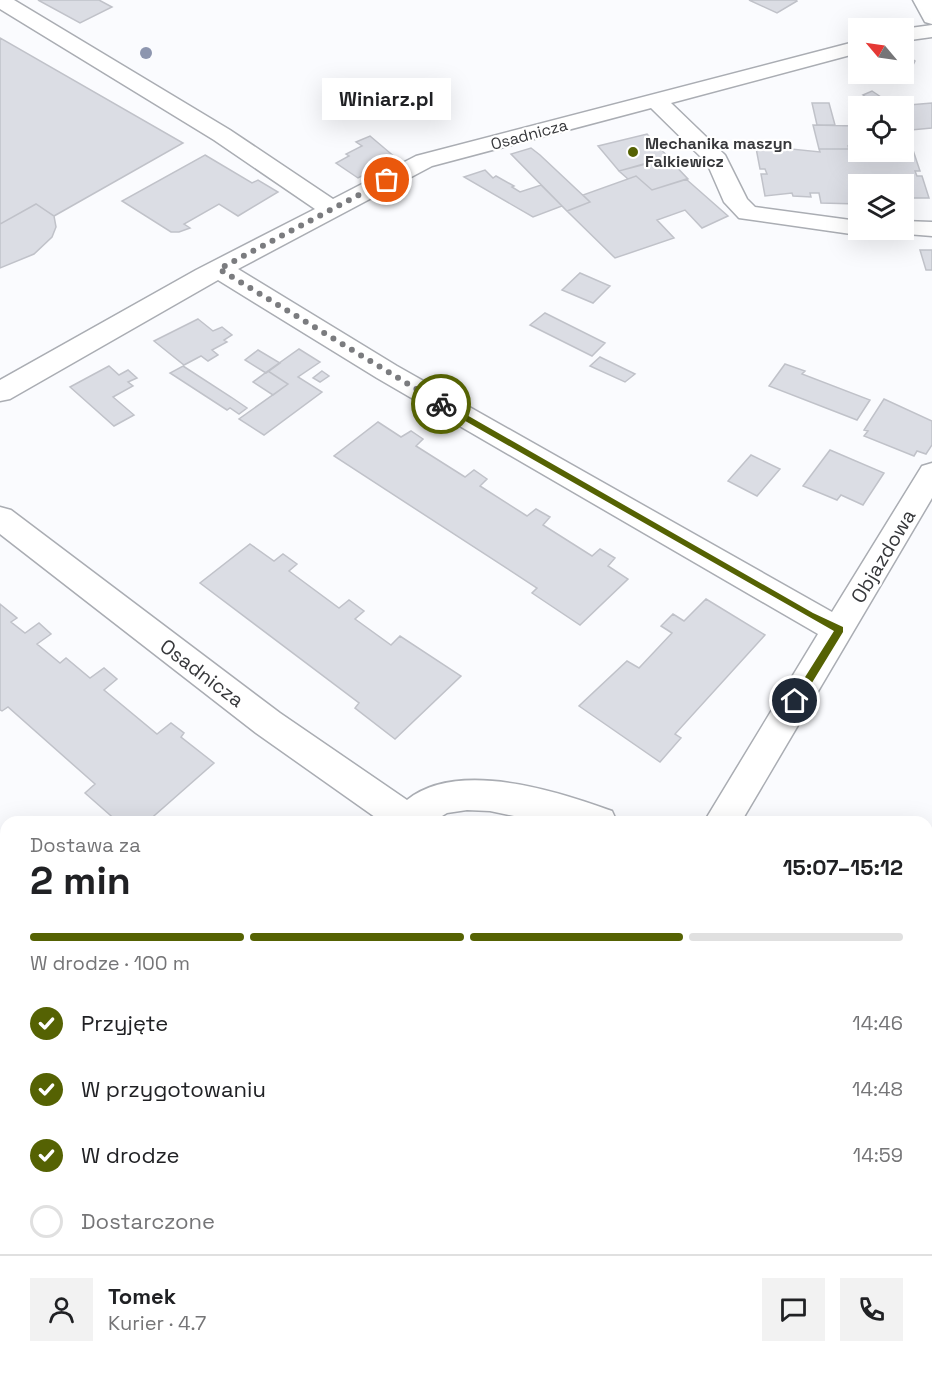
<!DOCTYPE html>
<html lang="pl">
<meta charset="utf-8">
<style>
:root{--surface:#fff;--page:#f2f2f2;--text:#202124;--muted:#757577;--line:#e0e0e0;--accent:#556203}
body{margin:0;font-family:"Space Grotesk",sans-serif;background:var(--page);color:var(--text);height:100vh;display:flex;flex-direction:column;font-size:22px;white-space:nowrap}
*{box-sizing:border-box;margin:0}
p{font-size:20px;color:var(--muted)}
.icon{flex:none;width:33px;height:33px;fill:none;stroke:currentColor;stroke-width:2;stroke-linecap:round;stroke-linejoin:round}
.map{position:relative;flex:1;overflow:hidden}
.drawer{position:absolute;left:0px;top:816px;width:933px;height:560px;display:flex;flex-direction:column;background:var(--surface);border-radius:18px 18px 0 0;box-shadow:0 6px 24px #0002}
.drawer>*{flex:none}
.needle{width:39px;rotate:299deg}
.buttons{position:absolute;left:848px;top:18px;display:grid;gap:12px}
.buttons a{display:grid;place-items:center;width:66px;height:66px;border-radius:0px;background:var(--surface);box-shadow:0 6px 24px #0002;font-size:30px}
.pin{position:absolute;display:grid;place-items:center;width:51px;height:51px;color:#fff;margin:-26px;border:3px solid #fff;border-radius:50%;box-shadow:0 2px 6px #0007}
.courier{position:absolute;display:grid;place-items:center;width:60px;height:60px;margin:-30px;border:4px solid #556203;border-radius:50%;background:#fff;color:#222;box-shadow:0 2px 8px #0007}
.bubble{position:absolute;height:42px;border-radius:0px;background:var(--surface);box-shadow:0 6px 24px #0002;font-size:20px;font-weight:800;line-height:42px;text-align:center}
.summary em{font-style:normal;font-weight:800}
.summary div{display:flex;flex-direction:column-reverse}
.summary{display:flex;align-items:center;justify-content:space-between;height:102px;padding:0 30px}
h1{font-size:39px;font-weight:800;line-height:45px}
.bar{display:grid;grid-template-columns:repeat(4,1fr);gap:9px 6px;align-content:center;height:72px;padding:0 30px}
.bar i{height:8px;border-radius:4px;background:var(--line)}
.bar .selected{background:var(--accent)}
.bar p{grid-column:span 4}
.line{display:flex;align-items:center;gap:15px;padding:0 30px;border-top:2px solid var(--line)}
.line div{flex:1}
.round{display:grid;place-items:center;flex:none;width:63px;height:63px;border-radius:0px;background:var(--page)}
ol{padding:0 30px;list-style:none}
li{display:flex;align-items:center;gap:18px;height:66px}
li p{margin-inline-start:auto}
li .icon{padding:6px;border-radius:50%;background:var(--accent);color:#fff;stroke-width:4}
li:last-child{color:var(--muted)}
li i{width:33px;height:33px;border:3px solid var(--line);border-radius:50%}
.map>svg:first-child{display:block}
.building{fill:#dbdde4;stroke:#c0c2c9;stroke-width:1.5}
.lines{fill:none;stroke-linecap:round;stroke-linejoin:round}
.minor-casing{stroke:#aaadb3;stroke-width:3}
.minor{fill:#fff;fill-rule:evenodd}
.tree{fill:#8d96af}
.route{fill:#556203}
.done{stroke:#7b7c7f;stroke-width:6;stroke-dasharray:0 10.8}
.poi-dot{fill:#556203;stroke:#fff;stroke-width:2}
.labels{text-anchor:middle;stroke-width:4.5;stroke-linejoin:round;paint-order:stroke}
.far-street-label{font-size:16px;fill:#37383b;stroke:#fff}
.far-poi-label{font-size:16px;font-weight:bold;fill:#37383b;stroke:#fff;text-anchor:start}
.street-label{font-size:20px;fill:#37383b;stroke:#fff}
</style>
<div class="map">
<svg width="932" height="1375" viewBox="0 0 932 1375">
<rect width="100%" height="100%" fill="#fafbfe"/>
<path class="building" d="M38 0H99L112 7 80 23Z
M749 0H796L797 1 777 13Z
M0 38 183 143 54 216 36 204 0 224Z
M903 57H909L915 61 913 65 904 66Z
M872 91 881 97 872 101 863 95Z
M812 103H829L835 125H817Z
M932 103V128L911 130 903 116V106H897Z
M813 125 855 126 858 146H848L849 149H819Z
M647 134 669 158 619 171 598 146Z
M370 136 396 158 358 178 336 163 349 156 346 154 362 146 356 142Z
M531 148 540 155 590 202 567 211 511 154Z
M756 148H773L774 151H783L782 148 820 152 819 149H849L896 153 913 150 920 171H915L917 176H922L929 198H911L909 195H903V184H858V204L821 203 819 193H810L811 197 793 196 792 193 765 196 761 174H767L765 169H760Z
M205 155 252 183 258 180 278 192 238 216 219 204 184 224 190 228 179 232H171L122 201Z
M667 157 688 179 652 190 636 176 628 179 619 171Z
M485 170 493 178 496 176 514 186 512 187 520 192 541 185 562 206 533 217 464 177Z
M636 176 652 190 686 179 728 216 702 228 685 210 657 220 674 238 615 258 567 211 590 202 583 195Z
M36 204 54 216 56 227 52 237 34 254 0 268V224Z
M920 250H932V270H926Z
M580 273 610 286 593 303 562 290Z
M545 313 605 343 592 356 530 325Z
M198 319 213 331 222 327 232 335 224 340 227 342 212 350 218 355 208 361 201 356 184 365 154 341Z
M299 349 320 362 298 377 322 392 264 435 239 419 288 384 268 371Z
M258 350 280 363 266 373 245 360Z
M600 357 635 374 625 382 590 366Z
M785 364 805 371 802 374 870 400 857 420 769 386Z
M109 366 119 375 128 370 137 378 128 382 133 386 113 397 134 415 114 426 70 387Z
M183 366 231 397 247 408 239 414 230 408 227 410 170 373Z
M268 371 288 384 273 395 253 382Z
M322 371 329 376 320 382 313 378Z
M884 399 932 421V445L926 454 917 451 914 456 864 436 868 431 864 430Z
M378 422 401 437 411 431 423 439 416 446 465 477 474 470 487 479 480 486 527 516 536 509 550 517 543 525 592 556 600 549 615 558 608 566 628 579 580 625 532 593 537 588 334 456Z
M830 450 884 473 863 505 841 495 837 500 803 486Z
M751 455 780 469 757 496 728 481Z
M250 544 274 561 283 554 297 564 289 571 339 608 349 600 364 611 355 619 391 645 400 636 461 676 395 739 355 708 359 703 200 583Z
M706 599 765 635 675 734 681 738 660 762 579 706 627 661 639 668 672 633 661 626 673 614 684 621Z
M0 604 17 618 11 622 25 633 39 623 51 634 37 644 60 663 66 658 90 678 104 668 117 679 104 690 157 734 171 723 184 733 181 737 214 763 147 822H118L85 793 95 784 8 707 2 711 0 710Z
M5 1095H6V1131L0 1126V1100Z
M6 1343V1370H93L86 1375H0V1347Z"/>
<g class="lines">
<defs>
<path id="minor" d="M0 0H14L230 130 333 199 416 156 858 41V53L671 103 725 155 747 199 755 207 858 221V230H869L867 233 858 235 739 218 724 202 707 163 651 108 432 166 238 269 397 366 832 612 922 466 932 463V498L741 822H704L818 634 377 378 218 280 10 399 0 401V380L196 270 315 209 214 140 0 9Z
M913 0H932V24L925 22Z
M932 25V37L903 41V29Z
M903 221 932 222V236L894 233 892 230H903Z
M0 507 11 510 280 713 407 800C457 759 558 791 612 811L617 822H543L490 811 467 810 447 813 432 822H382L256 733 0 534Z
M6 1202V1248L0 1250V1204Z
M413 1370H463L461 1375H411Z"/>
</defs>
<use href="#minor" class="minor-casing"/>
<use href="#minor" class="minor"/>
</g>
<circle class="tree" cx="146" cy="53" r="6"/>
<path class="route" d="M439 402H444L813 613 843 627V632L799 704H792L790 701 834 631 439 406Z"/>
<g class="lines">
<path class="done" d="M387 180 219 269 441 404"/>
</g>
<circle class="poi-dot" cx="633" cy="152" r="6"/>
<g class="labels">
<g class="far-street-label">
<text transform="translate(529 134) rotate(-15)" y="6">Osadnicza</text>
</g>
<g class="far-poi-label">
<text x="645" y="149">Mechanika maszyn<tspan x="645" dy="18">Falkiewicz</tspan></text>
</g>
<g class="street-label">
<text transform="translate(883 556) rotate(-59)" y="7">Objazdowa</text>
<text transform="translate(202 673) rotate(37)" y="7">Osadnicza</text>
</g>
</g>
</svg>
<div class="buttons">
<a><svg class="needle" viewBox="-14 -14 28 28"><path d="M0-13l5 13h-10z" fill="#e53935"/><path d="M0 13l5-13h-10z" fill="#757577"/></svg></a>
<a><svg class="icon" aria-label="locate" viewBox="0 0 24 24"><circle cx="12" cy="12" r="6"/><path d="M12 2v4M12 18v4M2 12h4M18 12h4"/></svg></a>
<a><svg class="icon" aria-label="layers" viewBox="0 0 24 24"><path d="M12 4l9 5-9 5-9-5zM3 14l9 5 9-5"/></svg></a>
</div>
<div class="pin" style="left:387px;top:180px;background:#ea580c"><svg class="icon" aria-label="bag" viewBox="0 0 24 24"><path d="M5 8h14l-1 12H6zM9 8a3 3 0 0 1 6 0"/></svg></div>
<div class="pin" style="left:795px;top:701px;background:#1f2937"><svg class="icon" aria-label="home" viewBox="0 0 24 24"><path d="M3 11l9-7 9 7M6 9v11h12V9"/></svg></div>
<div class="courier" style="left:441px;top:404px"><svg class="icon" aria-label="bike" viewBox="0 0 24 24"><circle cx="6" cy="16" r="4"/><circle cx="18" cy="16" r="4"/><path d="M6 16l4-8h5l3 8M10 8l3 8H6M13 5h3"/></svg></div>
<div class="bubble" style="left:322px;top:78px;width:129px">Winiarz.pl</div>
<section class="drawer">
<div class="summary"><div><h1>2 min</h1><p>Dostawa za</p></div><em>15:07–15:12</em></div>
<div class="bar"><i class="selected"></i><i class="selected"></i><i class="selected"></i><i></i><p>W drodze · 100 m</p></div>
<ol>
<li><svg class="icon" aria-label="check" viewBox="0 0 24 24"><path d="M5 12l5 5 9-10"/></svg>Przyjęte<p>14:46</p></li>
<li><svg class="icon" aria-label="check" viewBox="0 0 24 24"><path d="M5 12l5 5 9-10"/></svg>W przygotowaniu<p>14:48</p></li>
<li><svg class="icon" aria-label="check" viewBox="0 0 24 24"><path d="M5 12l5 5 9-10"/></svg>W drodze<p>14:59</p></li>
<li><i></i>Dostarczone</li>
</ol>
<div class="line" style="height:108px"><a class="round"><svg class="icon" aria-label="person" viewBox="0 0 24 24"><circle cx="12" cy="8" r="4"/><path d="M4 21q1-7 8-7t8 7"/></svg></a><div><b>Tomek</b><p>Kurier · 4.7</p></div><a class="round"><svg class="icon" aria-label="chat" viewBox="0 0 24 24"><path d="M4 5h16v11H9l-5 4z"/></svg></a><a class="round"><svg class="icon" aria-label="phone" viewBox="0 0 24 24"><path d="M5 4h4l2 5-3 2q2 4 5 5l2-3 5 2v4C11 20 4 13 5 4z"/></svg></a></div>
</section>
</div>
